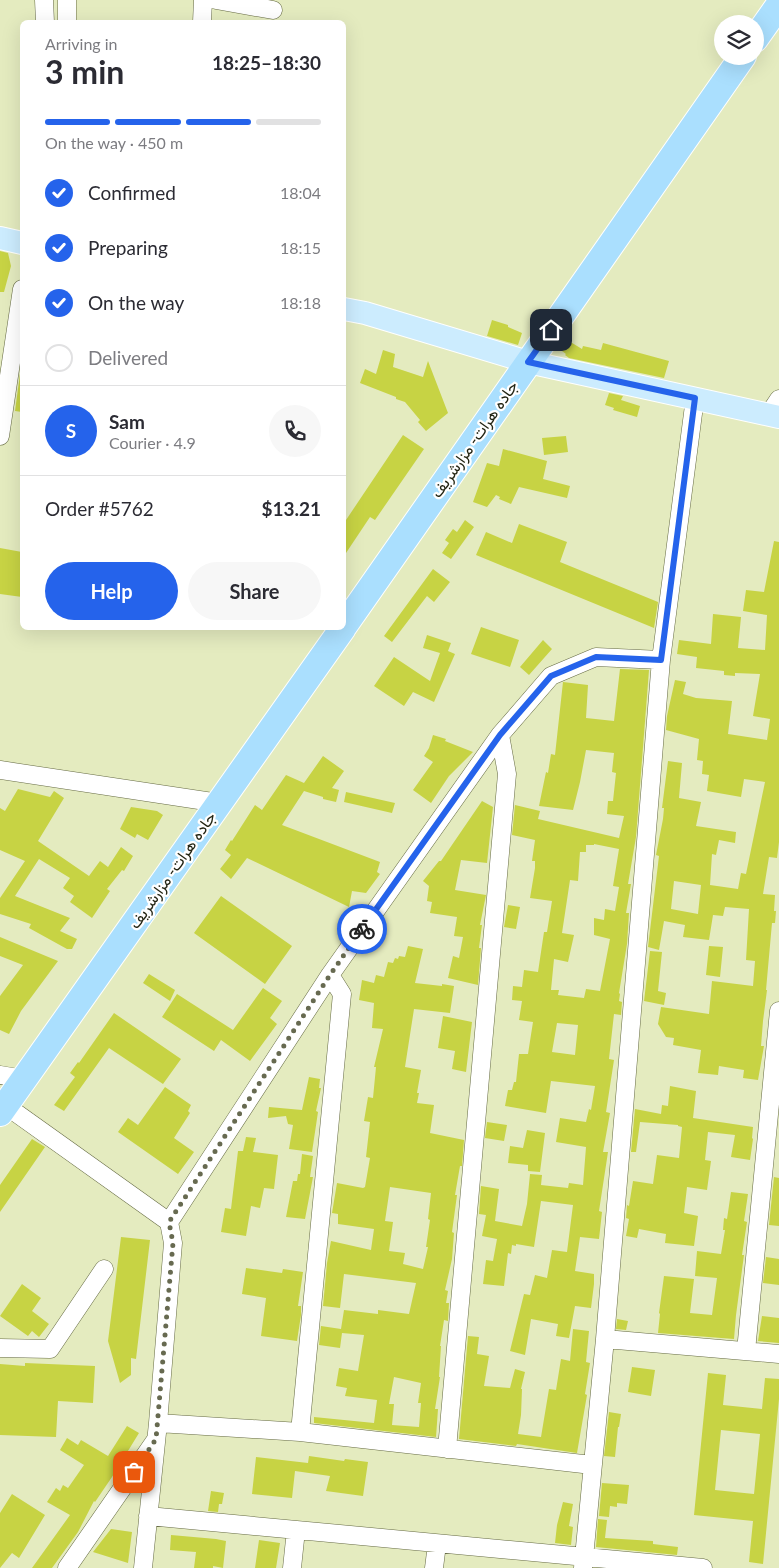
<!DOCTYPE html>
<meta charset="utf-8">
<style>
:root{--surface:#fff;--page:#f7f7f7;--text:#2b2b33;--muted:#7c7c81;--line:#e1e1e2;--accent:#2563eb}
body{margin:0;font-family:Lato,Vazirmatn,sans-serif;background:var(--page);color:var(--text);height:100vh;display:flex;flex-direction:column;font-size:19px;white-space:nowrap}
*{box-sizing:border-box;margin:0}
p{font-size:16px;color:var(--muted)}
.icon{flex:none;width:28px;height:28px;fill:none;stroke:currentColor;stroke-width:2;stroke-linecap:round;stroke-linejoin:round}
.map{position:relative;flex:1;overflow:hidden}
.side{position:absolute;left:20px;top:20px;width:326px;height:610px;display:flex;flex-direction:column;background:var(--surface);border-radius:8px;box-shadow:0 5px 20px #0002}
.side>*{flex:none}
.fabs{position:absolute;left:714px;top:15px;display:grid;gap:10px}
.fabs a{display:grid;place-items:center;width:50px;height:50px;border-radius:50%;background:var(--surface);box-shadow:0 5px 20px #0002;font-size:25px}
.pin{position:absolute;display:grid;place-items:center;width:42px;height:42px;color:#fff;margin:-21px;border-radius:10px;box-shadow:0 2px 8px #0006}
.courier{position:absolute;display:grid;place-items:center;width:50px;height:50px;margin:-25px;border:4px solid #2563eb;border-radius:50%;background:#fff;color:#222;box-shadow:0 1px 6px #0007}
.headline em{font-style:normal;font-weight:700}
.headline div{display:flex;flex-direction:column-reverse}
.headline{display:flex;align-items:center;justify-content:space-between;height:85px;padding:0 25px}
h1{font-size:32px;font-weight:700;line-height:38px}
.bar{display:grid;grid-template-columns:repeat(4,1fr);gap:8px 5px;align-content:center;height:60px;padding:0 25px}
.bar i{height:6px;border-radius:4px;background:var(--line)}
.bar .active{background:var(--accent)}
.bar p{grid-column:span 4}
.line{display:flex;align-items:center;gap:12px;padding:0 25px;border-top:1px solid var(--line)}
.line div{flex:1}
.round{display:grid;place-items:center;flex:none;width:52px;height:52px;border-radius:26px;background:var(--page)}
ol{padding:0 25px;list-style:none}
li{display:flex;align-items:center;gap:15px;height:55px}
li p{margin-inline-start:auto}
li .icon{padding:5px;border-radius:50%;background:var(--accent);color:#fff;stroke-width:4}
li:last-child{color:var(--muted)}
li i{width:28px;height:28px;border:2px solid var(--line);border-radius:50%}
.button{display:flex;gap:10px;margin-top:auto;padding:10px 25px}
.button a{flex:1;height:58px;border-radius:30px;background:var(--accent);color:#fff;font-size:20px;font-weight:700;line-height:58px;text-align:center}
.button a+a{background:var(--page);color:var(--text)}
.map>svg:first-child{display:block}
.building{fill:#c7d344;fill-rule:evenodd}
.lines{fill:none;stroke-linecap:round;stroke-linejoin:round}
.minor-casing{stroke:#666b44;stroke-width:19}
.major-casing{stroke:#fff;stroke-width:24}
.highway-casing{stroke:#fff;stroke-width:28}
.minor{stroke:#fff;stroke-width:18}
.major{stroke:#ccecfe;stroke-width:22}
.highway{stroke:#aadffe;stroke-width:26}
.done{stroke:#676a50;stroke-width:5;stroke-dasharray:0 9}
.route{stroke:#2563eb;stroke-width:6}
.labels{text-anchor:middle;stroke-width:4.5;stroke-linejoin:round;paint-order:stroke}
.street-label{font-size:16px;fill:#232514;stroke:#fff}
</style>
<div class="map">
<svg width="779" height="1568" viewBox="0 0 779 1568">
<rect width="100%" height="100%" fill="#e4ebbf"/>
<path class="building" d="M0 251 8 253 11 266 4 292H0Z
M492 320 508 325V327L522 333 518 345 487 336Z
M564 338 582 349 583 346 601 350 603 343 669 361 664 378 569 358 565 355 566 354 558 348Z
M383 350 395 354 393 367 423 377 428 361 448 413 426 431 418 422 420 420 405 402 396 399V397L360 383 365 369 376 374Z
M20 374 22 375V412L15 411Z
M609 393 623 396 621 400 640 406 637 417 613 410 614 408 605 405Z
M403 435 424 449 375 520 370 517 344 556V523Z
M566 436 568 452 544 455 542 438Z
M503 449 547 461 543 479 570 486 567 498 519 487 511 504 499 499 500 497 496 495 487 507 473 502 487 463 499 466Z
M465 520 474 527 451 559 442 553 449 543 445 540 453 529 457 532Z
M519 524 567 542 560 562 658 602 654 628 476 555 486 532 512 543Z
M774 541 779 542V842L777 858 769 857 763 894 775 895 774 911H776L775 923H772L766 990H767L763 1021 761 1046H764L758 1080 743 1078 744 1070 719 1066 718 1075 698 1073 701 1050 673 1045 674 1038 666 1037 658 1024 661 1007 709 1014 712 981 753 986 755 961 746 960 749 909 725 907 723 916 713 915 709 940 683 937 685 925 664 921 659 950 648 947 659 856 656 855 663 819 664 808H662L668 761 682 763 679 798 701 802 696 826 736 832 735 843 719 840 716 855 712 854 710 885 738 889 741 873 746 874 765 782 744 779 741 797 707 791 709 775 702 774 703 761 697 760 699 739 666 730 667 716 675 680 686 682 683 694 696 698 732 701 728 734 767 740 770 719 753 716 760 674 735 673V676L724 675V671L696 668 697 657 677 654 679 640 711 644 713 614 741 617 738 648 765 650 767 615 743 611 746 590 764 592ZM674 881 701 885 698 914 671 909Z
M0 548 22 552V597L0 594Z
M433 569 450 582 434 602 427 596 392 642 384 636Z
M481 627 519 640 510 667 471 654Z
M427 635 451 643 448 651 455 654 434 702 413 692 404 706 374 686 394 657 430 681 440 653 423 648Z
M543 640 552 649 529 675 520 667Z
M620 669 649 670 636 837 628 884H631L626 913H629L627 944 619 993 620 994 619 1001 622 1002 621 1015 614 1014 609 1059 614 1060 606 1112 610 1113 603 1152H608L599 1211 602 1212 599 1239 580 1237 575 1271 594 1274V1284L591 1308 575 1306 569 1338 556 1336 558 1324 531 1319 525 1355 510 1351 524 1294 530 1295 535 1275 547 1278 552 1250 567 1252 573 1205 541 1201 534 1247 516 1244V1246L512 1245 511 1254 508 1253 504 1286 483 1284 486 1260 493 1261 497 1239 482 1236 486 1215 479 1214 481 1186 499 1189 495 1221 522 1226 527 1204 530 1174 542 1175 541 1185 568 1188 569 1183 583 1185 586 1147 556 1142 560 1118 586 1122 589 1109 591 1110 595 1086 551 1081 546 1113 505 1106 508 1090H512L514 1082H516L519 1054H528L533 1022 519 1020 522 1001 512 1000 513 986 522 987 524 970 538 972 544 932H547L552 901 530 898 535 868V861H532L535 840 512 835 515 805 540 811 538 819 619 838 624 816 607 814 608 801H613L616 773 612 772 614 753 586 750 580 782 573 810 539 806 546 772 548 773 551 754 555 755 563 682 588 685 586 718 614 721ZM594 844 619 849 613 886 619 887 615 911 605 909 604 920 594 918V935L610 939 600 991 586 989 584 998 558 995 559 990H551L554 959 568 962 574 935 562 933 570 880 578 881 580 852H586V845H594ZM557 1023 578 1025 575 1055 552 1052Z
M433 735 446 739 445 741 473 752 449 776 431 803 413 790 433 762 424 756 429 748Z
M323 756 344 771 332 788 339 790 336 802 323 799V797L304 791 282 825 380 862 377 872 380 874 366 893 352 891 349 907 247 858 231 879 220 869 231 855 225 850 231 840 232 841 255 805 262 810 286 775 304 783Z
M18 789 50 797 54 791 64 798 38 841 89 876 100 861 108 867 121 847 133 856 124 871 122 870 107 889 110 891 92 918 70 902 74 896 63 888 70 878 39 859 15 896 70 918 60 931 77 939 72 949H67L29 928 31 924 0 914V898L25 861 0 850V808L5 811Z
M346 792 395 803 392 813 344 802Z
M482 801 493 807 487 863 461 860 455 890 486 895 480 925H482L479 948H481L478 985 448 978 453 956 459 958 463 937 454 936 457 917 430 913 432 902 427 901 429 886 423 881 439 861H441Z
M131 807 157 811 163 815 148 840 137 834 135 838 120 829Z
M221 896 292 946 265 984 194 933Z
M508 905 520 907 516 929 504 927Z
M0 937 58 961 21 1011 9 1034 0 1030V996L23 965 0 956Z
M408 946 423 949 415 983 442 986V984L454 986 450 1013 414 1009 405 1067 421 1070 417 1093H419L417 1103 434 1105 430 1133 464 1140 462 1166H460L455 1195H457L452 1232 454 1233 452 1259 445 1290 448 1291 446 1303H449L448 1321 444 1320 440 1346H441L439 1377H440L435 1409H438L436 1437 314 1423V1417L374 1423 377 1400 345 1396 347 1388 336 1386 339 1368 358 1371 364 1335 342 1333 340 1348 319 1345 321 1326 341 1329 344 1310 378 1314V1310L409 1314 416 1283 344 1274 340 1308 323 1306 327 1263 331 1241 371 1250 374 1229 338 1224V1214L332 1213 337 1183 363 1188 365 1187 370 1158 366 1157 370 1122 364 1121 368 1097 373 1098 376 1067H374L383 1029 372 1028 374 1003 359 1000 362 980 374 983 376 975 384 977 388 962 393 963 395 958 398 959 399 956 405 957ZM390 1187 431 1193 428 1219 430 1220 426 1247H428L423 1269 403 1264 405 1253 389 1251 393 1222 385 1221ZM394 1377 421 1383 418 1403H421L419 1427 392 1425 394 1404H389Z
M709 946 723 947 720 977 706 975Z
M650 951 662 952 658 991 666 993 664 1005 644 1001Z
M149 974 175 990 170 1001 143 983Z
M263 988 282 1001 270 1018 277 1024 250 1061 221 1040 214 1051 162 1017 177 994 233 1030Z
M114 1013 181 1059 163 1084 109 1048 64 1111 54 1105 75 1077 70 1073 78 1062 79 1063Z
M443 1016 472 1022 466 1072 452 1069 455 1051 438 1048Z
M309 1077 320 1079 319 1088H321L316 1111 318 1112 312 1152 289 1149 293 1125 288 1124 286 1116 268 1118 269 1107 302 1110Z
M670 1086 696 1091 693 1118 753 1127 752 1138 753 1139 750 1160 731 1157 735 1135 708 1132 705 1160 711 1161 707 1190 687 1187 684 1213 698 1216 694 1246 665 1243 666 1234 639 1229 637 1238 626 1236 629 1219 626 1218 627 1205 629 1206 633 1181 653 1184 657 1155 679 1158 682 1127 678 1126V1125L640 1122 636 1152H631L635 1109 661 1114 662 1105 668 1106Z
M165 1087 191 1105 188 1111 190 1113 174 1138 194 1152 178 1174 118 1132 128 1118 138 1125Z
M487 1122 507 1125 504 1141 485 1138Z
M527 1130 545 1133 540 1172 528 1171V1165L508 1163 510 1146 523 1148Z
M246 1137 256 1138 253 1152 278 1155 274 1189 264 1188 260 1208 251 1206 246 1236 221 1232 225 1208 231 1209 238 1151H243Z
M32 1139 45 1147 0 1212V1185Z
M302 1154 313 1156 310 1177H313L305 1219 286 1217 293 1181H297L298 1174H300Z
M774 1177 779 1178V1226L769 1225Z
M731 1192 748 1194 744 1221 747 1222 742 1255H744L736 1315 734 1339 658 1333 660 1314 659 1313 664 1276 694 1279 690 1313 712 1315 717 1278 695 1276 697 1251 721 1254 725 1230H723L724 1218 727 1219Z
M121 1237 150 1240 136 1359 131 1358V1375L120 1383 108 1341Z
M766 1257 779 1259V1285L763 1283Z
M246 1268 282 1273 283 1269 303 1272 298 1306H301V1315L297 1341 261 1336 266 1298 242 1294Z
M22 1284 41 1298 32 1311 49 1324 39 1337 32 1331 28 1336 0 1316Z
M762 1316 779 1318V1343L758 1341Z
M617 1319 628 1321 626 1330 616 1329Z
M573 1329 589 1331 586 1362 590 1363 585 1394 587 1395 577 1453 517 1444 516 1446 459 1439 468 1336 479 1337 477 1354 489 1356 484 1386 510 1388 515 1369 525 1372 521 1389H522L521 1415 518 1434 541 1437 549 1389 556 1390 561 1359 570 1361Z
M25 1363 95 1366 93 1403 58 1401 56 1437 0 1435V1364L25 1366Z
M632 1367 655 1370 651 1396 628 1392Z
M708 1373 726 1375 723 1405 762 1409 765 1378 779 1379V1399L763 1564 749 1562 753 1521 694 1515ZM721 1430 760 1434 754 1494 715 1490Z
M609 1412 621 1414 619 1427H618L615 1457 604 1456Z
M127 1426 139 1433 112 1477 95 1502 94 1501 78 1532 52 1568H32L70 1515 47 1502 56 1488 60 1491 63 1485 68 1488 84 1465 60 1450 67 1438 78 1445 81 1440 108 1456Z
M309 1456 344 1461 345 1459 368 1462 363 1496 326 1491 330 1476 295 1471 292 1498 252 1494 256 1457 308 1463Z
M602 1483 629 1485 627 1504 617 1503V1507L610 1506 609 1517 599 1516Z
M211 1491 224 1493 222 1504H219L218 1512 208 1511Z
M12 1494 45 1515 19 1558 12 1553 0 1568V1513Z
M563 1502 573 1504 569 1526 573 1527 571 1545 555 1543 557 1525Z
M598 1519 607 1520 605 1538 653 1541V1544L678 1547 677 1555 596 1547Z
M111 1529 132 1532 128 1563 93 1552Z
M171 1535 216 1539 226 1541 223 1568 213 1566V1568H194L196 1552 170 1550Z
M259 1540 280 1543 276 1568H255Z"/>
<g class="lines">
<defs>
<path id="minor" d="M44 0 45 22
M67 0V22
M216 0 273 10
M202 22 203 0
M769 414 779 399
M0 436 22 289
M0 770 219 803
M0 1075 24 1079
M5 1105 169 1222 173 1243 158 1423 143 1568
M169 1222 330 975 500 735 551 676 596 657 661 660
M605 1339 779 1354
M0 1348 50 1349 104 1269
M746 1351 779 1011
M158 1423 300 1432 592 1465
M300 1432 342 994 330 975
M447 1449 507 774 500 735
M148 1516 703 1568
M67 1568 155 1441
M292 1568 296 1530
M434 1568 437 1544
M583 1568 605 1339 661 660 695 398"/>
<path id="major" d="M0 238 22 243
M344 309 365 313 528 362 779 417"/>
<path id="highway" d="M755 39 779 5
M344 626 743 56
M0 1113 343 628"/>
</defs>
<use href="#minor" class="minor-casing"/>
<use href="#major" class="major-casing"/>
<use href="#highway" class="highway-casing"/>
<use href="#minor" class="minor"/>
<use href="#major" class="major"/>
<use href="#highway" class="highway"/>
</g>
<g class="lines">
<path class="done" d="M134 1472 156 1439 173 1243 169 1222 330 975 362 929"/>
<path class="route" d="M362 929 500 735 551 676 596 657 661 660 695 398 528 362 551 330"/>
</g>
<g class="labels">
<g class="street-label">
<text transform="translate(474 439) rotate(-55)" y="6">جاده هرات- مزارشریف</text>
<text transform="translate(172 870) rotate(-55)" y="6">جاده هرات- مزارشریف</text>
</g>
</g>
</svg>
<div class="fabs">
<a><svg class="icon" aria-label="layers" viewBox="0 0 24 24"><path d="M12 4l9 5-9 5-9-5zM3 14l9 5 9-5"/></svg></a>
</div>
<div class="pin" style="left:134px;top:1472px;background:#ea580c"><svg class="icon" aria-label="bag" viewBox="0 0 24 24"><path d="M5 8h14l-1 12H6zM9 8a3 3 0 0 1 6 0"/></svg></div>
<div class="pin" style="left:551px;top:330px;background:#1f2937"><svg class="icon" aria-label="home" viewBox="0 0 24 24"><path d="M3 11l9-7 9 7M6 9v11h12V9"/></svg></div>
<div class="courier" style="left:362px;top:929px"><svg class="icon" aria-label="bike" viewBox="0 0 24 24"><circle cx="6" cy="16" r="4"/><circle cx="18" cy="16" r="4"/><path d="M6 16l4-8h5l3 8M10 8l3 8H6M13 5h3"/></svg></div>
<section class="side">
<div class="headline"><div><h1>3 min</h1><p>Arriving in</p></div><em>18:25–18:30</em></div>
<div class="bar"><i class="active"></i><i class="active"></i><i class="active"></i><i></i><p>On the way · 450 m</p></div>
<ol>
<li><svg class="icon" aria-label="check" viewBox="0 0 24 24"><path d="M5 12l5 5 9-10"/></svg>Confirmed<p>18:04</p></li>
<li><svg class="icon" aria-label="check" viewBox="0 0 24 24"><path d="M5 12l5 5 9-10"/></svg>Preparing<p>18:15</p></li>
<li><svg class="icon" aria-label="check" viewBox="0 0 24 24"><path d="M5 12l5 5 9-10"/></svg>On the way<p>18:18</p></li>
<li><i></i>Delivered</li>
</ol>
<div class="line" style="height:90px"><b class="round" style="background:var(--accent);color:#fff">S</b><div><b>Sam</b><p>Courier · 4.9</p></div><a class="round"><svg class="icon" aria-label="phone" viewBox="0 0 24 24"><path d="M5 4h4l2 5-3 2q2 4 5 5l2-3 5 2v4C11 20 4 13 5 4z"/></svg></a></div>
<div class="line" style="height:65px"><div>Order #5762</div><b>$13.21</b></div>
<div class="button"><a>Help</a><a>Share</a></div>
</section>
</div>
